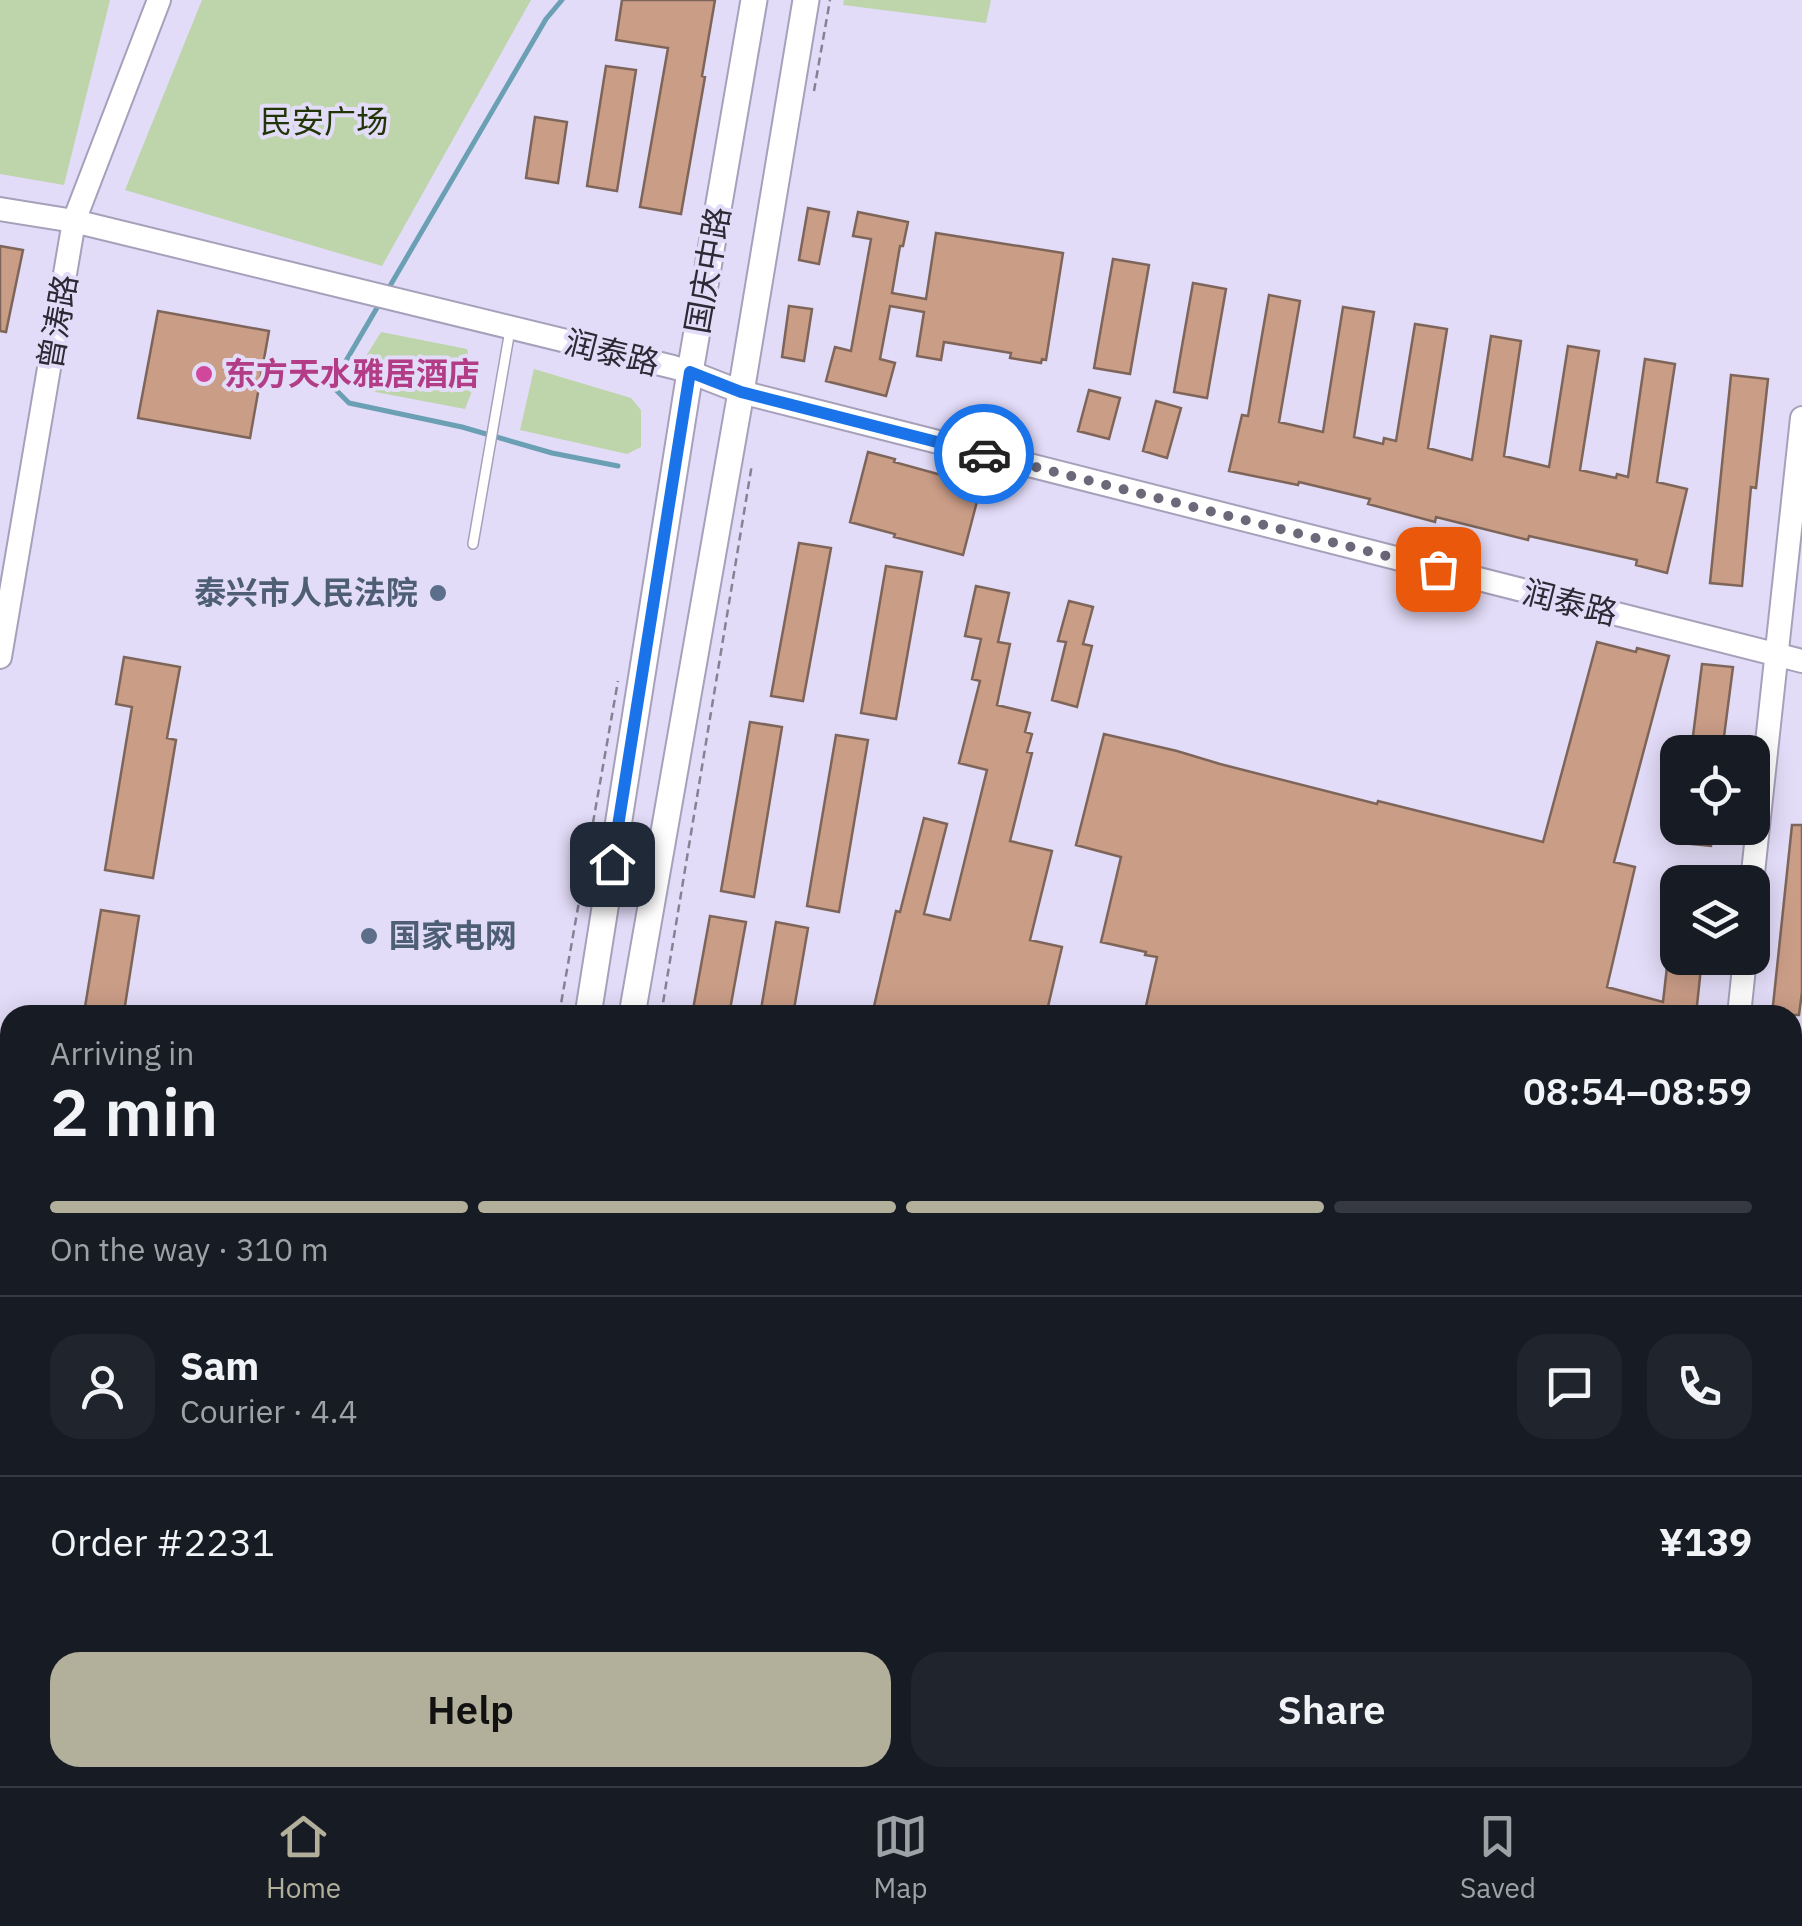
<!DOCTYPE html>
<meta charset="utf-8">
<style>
:root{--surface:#171b24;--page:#20242c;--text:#f1f3f6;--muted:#9ea1a6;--line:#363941;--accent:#b2b09b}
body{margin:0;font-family:"IBM Plex Sans","Noto Sans SC",sans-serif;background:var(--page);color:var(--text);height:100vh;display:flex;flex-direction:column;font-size:38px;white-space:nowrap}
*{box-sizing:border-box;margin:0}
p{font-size:32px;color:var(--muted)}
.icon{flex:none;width:55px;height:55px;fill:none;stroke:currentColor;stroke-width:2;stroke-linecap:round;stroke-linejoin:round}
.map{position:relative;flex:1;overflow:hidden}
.panel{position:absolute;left:0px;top:1005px;width:1802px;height:782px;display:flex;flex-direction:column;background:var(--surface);border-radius:30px 30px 0 0;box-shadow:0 5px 25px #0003}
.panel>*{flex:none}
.fabs{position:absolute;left:1660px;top:735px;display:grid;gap:20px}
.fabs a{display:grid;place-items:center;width:110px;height:110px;border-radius:20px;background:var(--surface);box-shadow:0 5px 25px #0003;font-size:50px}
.pin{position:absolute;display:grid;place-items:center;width:85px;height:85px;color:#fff;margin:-42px;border-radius:20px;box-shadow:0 5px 15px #0006}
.courier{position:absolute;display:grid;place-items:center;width:100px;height:100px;margin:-50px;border:8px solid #1a73e8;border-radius:50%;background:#fff;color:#222;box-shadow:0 2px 12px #0007}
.headline em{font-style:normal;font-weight:600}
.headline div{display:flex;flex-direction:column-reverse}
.headline{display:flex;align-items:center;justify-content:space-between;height:170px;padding:0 50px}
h1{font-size:65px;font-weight:600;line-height:75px}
.bar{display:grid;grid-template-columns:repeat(4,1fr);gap:15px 10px;align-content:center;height:120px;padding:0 50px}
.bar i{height:12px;border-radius:8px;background:var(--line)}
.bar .active{background:var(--accent)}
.bar p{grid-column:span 4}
.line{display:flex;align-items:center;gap:25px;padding:0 50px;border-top:2px solid var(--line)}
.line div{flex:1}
.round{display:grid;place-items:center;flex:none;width:105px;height:105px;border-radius:30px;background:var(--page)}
.action{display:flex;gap:20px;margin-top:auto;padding:20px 50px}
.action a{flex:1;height:115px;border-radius:30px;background:var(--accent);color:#111;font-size:40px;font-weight:600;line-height:115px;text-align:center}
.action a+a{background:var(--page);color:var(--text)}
.dock{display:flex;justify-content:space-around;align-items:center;height:140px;border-top:2px solid var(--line);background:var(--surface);font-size:28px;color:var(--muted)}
.dock a{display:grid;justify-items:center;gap:5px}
.dock .active{color:var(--accent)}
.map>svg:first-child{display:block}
.built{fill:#dbd2f5}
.green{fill:#bed4aa}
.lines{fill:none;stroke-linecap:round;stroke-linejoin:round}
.stream{stroke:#6b9fb3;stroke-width:5}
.building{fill:#ca9d87;stroke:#7e6559;stroke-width:2.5}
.service-casing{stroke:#a6a0ba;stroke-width:12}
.tertiary-casing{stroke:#a6a0ba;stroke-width:26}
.secondary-casing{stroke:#a6a0ba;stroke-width:29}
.path{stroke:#868194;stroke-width:2.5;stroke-dasharray:8 5;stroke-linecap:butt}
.service{stroke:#fff;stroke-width:9}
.tertiary{stroke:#fff;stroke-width:22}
.secondary{stroke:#fff;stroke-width:25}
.done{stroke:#6c6879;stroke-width:10;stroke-dasharray:0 18}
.route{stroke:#1a73e8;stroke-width:12}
.hotel-dot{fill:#d1479c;stroke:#e3dcf8;stroke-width:4}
.service-dot{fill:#5c6f8a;stroke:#e3dcf8;stroke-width:4}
.labels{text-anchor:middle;stroke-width:8;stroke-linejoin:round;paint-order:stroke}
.park-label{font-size:32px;fill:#213507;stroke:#e3dcf8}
.street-label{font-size:32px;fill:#2c2a34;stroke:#e3dcf8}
.hotel-label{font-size:32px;font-weight:bold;fill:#b23c85;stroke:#e3dcf8;text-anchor:start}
.service-label{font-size:32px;font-weight:bold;fill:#4e5e75;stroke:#e3dcf8;text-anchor:end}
</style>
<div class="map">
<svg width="1802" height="1786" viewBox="0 0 1802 1786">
<rect width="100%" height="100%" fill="#e3dcf8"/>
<path class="built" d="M0 1127 10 1128V1673L0 1672Z"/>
<path class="green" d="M0 0H110L64 185 0 174Z
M202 0H531L382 266 125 190Z
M844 0H991L986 23 843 5Z
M381 332 467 349 475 383 465 409 365 390 355 386 353 377Z
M534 369 631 398 641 410V447L627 454 520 430Z"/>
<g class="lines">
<path class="stream" d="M387 291 546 19 562 0
M381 301 340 371 334 388 349 403 462 427 552 453 618 466"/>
</g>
<path class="building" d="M622 0H715L702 76 705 77 681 214 640 207 668 48 616 40Z
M606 66 636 70 617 191 587 186Z
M535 117 567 122 558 183 526 178Z
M808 208 829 212 819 264 799 260Z
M858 212 908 222 903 246H900L892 293 926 299 936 233 1063 253 1046 360 1042 359 1041 363 1010 358 1011 353 944 342 941 360 917 356 924 312 890 306 880 359 895 363 886 396 826 381 835 347 851 351 871 239 853 236Z
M0 246 23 250 6 332 0 331Z
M1113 259 1149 265 1130 374 1094 368Z
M1193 283 1226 289 1207 398 1174 392Z
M1269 295 1300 301 1279 422 1323 432 1343 307 1374 312 1354 437 1383 444 1384 438 1396 441 1415 324 1447 329 1428 448 1472 460 1491 336 1521 341 1504 456 1549 467 1568 346 1599 351 1580 470 1616 478 1617 474 1628 477 1645 359 1675 364 1657 482 1687 489 1667 573 1636 565 1637 560 1529 536 1528 540 1436 517 1435 522 1368 504 1370 499 1299 482 1298 485 1229 471 1242 415 1248 416Z
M789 306 812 309 804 361 782 357Z
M158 311 269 331 250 438 138 418Z
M1731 375 1768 379 1756 488 1751 487 1742 586 1710 583Z
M1089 390 1120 398 1109 439 1078 431Z
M1156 401 1181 408 1167 458 1143 451Z
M868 452 895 459 894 462 981 486 963 555 894 537 895 534 850 522Z
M799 543 831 548 803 701 771 696Z
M886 566 922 572 896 719 861 713Z
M976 586 1009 593 998 642 1010 644 997 705 1030 713 1025 732 1032 734 1027 752 1032 753 1010 841 1052 851 1030 940 1062 947 1046 1015H872L896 911 900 912 924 818 947 824 924 914 950 920 987 770 959 763 980 681 972 679 981 639 965 636Z
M1069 601 1093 607 1083 644 1092 646 1077 707 1052 700 1066 642 1058 641Z
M1597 642 1636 652 1637 648 1669 656 1614 862 1635 867 1607 987 1663 1002 1668 958H1702L1696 1015H1394L1376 1010 1375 1015H1144L1157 957 1145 955 1146 952 1101 942 1121 857 1076 845 1104 734 1177 751 1220 764 1377 804 1378 801 1543 842Z
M124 657 180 667 167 738 176 740 153 878 105 870 132 707 116 704Z
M1702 664 1733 667 1722 752H1691Z
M750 722 782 727 754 897 721 891Z
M836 735 868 740 839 912 807 906Z
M1792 825H1802V992L1799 1015H1772Z
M1682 828H1713L1711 846 1680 843Z
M101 910 139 916 124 1012 85 1007Z
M710 916 746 922 729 1015H692Z
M776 922 808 928 793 1015H760Z"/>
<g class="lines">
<defs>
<path id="service" d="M473 544 510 330
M0 1134 10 1136
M0 1357 10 1359
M0 1691 10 1693"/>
<path id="tertiary" d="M0 209 74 221 673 367 690 372 741 392 1802 661
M0 657 74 221 159 0
M1752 882 1802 418
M1739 1015 1745 958
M0 1091 10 1093
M1792 1438 1802 1440
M1654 1786 1655 1778"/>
<path id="secondary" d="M588 1015 690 372 754 0
M632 1015 741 392 806 0
M459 1786 460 1778
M503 1786 504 1778"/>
</defs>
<use href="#service" class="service-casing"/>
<use href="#tertiary" class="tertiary-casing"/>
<use href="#secondary" class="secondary-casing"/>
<path class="path" d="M814 91 830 0
M559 1015 618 681
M661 1015 752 464
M432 1786 433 1778"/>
<use href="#service" class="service"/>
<use href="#tertiary" class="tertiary"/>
<use href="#secondary" class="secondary"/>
</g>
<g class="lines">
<path class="done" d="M984 454 1438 569"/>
<path class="route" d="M612 864 690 372 741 392 984 454"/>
</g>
<circle class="hotel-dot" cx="204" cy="374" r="10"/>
<g class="service-dot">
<circle cx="438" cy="593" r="10"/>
<circle cx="369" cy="936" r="10"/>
</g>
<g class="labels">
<g class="park-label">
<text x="324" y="133">民安广场</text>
</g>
<g class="street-label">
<text transform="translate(708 270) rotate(-80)" y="11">国庆中路</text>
<text transform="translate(58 322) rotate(-80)" y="11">曾涛路</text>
<text transform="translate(612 353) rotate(14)" y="11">润泰路</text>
<text transform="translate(1570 603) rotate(14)" y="11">润泰路</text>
</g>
<g class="hotel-label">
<text x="224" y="385">东方天水雅居酒店</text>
</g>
<g class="service-label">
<text x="418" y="604">泰兴市人民法院</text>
<text x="389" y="947" text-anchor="start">国家电网</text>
</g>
</g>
</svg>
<div class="fabs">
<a><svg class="icon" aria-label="locate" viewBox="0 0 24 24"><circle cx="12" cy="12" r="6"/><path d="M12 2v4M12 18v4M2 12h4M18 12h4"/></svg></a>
<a><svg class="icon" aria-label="layers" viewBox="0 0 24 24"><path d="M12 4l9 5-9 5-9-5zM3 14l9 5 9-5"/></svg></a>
</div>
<div class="pin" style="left:1438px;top:569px;background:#ea580c"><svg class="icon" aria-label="bag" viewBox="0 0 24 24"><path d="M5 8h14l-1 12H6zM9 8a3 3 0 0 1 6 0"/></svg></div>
<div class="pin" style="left:612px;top:864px;background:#1f2937"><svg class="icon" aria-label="home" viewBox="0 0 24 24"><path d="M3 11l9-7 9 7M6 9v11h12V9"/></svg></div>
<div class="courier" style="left:984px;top:454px"><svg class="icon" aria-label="car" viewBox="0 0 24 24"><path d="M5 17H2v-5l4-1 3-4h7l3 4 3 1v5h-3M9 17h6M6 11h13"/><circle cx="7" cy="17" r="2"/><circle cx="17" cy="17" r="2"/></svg></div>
<section class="panel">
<div class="headline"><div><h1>2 min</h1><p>Arriving in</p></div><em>08:54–08:59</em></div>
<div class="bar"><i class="active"></i><i class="active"></i><i class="active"></i><i></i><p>On the way · 310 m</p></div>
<div class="line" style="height:180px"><a class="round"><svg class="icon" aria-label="person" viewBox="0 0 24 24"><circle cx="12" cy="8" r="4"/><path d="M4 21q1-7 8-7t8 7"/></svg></a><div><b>Sam</b><p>Courier · 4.4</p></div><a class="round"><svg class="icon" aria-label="chat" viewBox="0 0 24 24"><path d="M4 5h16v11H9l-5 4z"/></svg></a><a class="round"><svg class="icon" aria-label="phone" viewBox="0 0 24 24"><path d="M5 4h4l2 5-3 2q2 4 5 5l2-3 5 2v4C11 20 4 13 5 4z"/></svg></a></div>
<div class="line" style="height:130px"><div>Order #2231</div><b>¥139</b></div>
<div class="action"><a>Help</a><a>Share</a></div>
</section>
</div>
<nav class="dock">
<a class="active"><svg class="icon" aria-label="home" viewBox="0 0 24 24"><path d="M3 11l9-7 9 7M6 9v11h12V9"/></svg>Home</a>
<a><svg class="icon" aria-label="map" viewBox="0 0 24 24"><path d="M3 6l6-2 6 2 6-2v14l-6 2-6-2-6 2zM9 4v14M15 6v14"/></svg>Map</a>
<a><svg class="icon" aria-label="saved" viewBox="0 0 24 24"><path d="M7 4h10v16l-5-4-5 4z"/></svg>Saved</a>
</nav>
